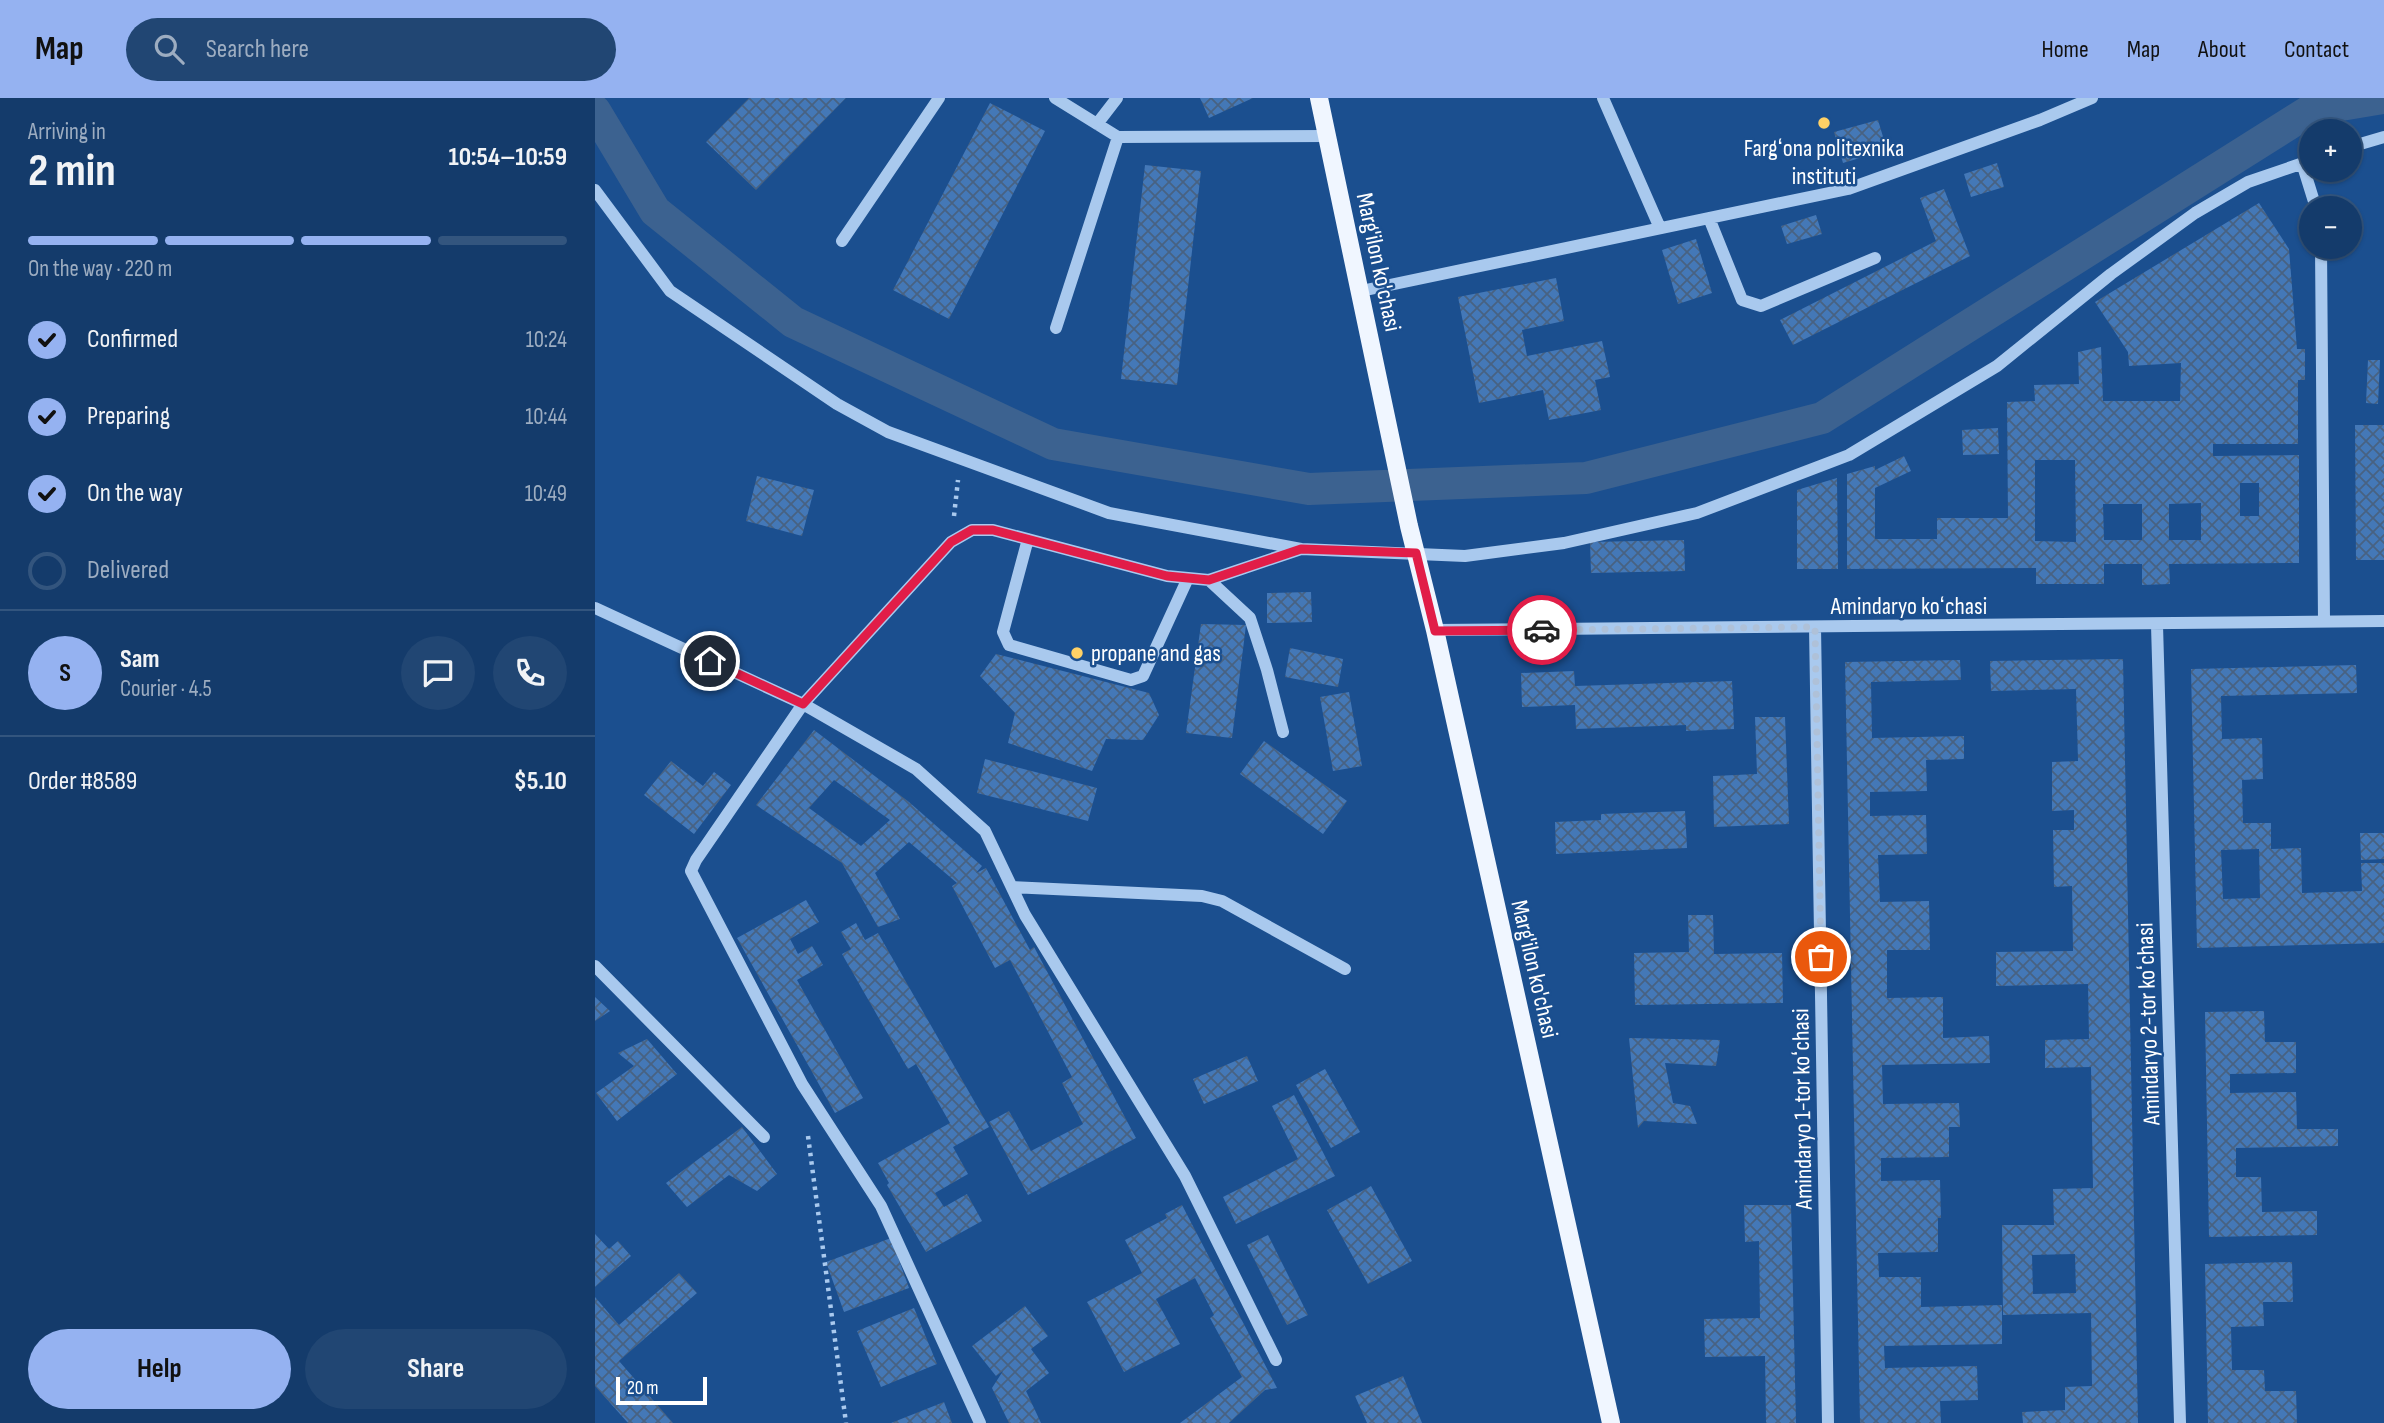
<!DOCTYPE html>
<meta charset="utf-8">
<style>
:root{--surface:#143b6b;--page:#214673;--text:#f1f3f6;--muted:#9dadc1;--line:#33557e;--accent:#95b2f1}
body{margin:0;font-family:"Sofia Sans Condensed",sans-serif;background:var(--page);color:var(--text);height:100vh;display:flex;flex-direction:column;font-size:26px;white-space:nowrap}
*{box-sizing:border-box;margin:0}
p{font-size:23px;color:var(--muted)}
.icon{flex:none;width:38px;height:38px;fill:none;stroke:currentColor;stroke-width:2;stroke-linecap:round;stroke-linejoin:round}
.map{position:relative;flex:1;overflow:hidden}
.side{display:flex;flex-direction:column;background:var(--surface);width:595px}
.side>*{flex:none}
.fabs{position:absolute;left:1704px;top:21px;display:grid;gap:14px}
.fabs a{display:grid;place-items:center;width:63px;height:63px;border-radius:50%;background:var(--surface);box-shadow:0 2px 5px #0004,0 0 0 2px var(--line);font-size:35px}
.scale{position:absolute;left:21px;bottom:18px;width:91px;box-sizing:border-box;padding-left:7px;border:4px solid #fff;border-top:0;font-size:19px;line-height:24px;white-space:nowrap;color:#fff;-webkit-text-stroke:5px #1b4f8f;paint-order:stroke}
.pin{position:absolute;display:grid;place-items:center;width:60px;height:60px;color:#fff;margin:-30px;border:4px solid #fff;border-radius:50%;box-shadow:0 2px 7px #0007}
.courier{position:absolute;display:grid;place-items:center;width:70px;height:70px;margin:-35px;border:5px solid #e11d48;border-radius:50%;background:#fff;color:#222;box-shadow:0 2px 9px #0007}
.summary em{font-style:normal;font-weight:700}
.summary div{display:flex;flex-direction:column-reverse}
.summary{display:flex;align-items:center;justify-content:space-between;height:119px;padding:0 28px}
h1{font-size:46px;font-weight:700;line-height:52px}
.bar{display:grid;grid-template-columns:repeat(4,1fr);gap:10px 7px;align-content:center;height:84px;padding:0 28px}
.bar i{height:9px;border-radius:5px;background:var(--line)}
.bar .on{background:var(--accent)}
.bar p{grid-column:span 4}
.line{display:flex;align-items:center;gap:18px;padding:0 28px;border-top:2px solid var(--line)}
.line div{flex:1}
.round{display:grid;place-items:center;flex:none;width:74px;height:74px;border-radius:37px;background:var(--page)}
ol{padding:0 28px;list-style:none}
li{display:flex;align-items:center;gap:21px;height:77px}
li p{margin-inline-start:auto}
li .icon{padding:7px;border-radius:50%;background:var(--accent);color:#111;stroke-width:4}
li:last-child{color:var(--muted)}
li i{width:38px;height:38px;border:4px solid var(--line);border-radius:50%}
.button{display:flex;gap:14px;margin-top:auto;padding:14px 28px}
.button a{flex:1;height:80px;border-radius:42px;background:var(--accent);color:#111;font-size:28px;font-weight:700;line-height:80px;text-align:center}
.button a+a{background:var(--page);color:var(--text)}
header{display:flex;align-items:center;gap:42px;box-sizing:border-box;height:98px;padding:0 35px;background:var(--accent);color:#111}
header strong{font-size:33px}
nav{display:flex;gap:38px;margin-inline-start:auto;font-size:24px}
.search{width:490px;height:63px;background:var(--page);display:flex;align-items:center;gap:18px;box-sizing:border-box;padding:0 24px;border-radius:38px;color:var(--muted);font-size:26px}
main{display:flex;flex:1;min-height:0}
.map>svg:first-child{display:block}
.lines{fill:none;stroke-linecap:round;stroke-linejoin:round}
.canal{stroke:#3c6290;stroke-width:32}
.building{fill:url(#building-cross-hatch);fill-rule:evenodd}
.path{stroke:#a9c9ee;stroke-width:4.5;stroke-dasharray:3.5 5;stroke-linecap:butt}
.minor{stroke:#a9c9ee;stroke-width:12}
.major{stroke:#f0f6ff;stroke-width:18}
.done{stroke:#afc1d8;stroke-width:7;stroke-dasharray:0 12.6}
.route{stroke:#e11d48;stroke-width:9}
.poi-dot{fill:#ffd166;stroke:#1b4f8f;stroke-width:2.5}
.labels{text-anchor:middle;stroke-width:5;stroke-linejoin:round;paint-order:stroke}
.poi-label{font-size:24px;fill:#fff;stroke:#1b4f8f}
.street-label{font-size:24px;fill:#fff;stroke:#1b4f8f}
</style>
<header>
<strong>Map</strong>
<div class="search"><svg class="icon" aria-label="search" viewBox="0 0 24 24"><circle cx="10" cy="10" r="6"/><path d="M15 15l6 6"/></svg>Search here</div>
<nav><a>Home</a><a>Map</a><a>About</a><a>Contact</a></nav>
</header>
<main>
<section class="side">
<div class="summary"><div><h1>2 min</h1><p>Arriving in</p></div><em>10:54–10:59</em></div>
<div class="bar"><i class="on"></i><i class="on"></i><i class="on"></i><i></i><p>On the way · 220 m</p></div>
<ol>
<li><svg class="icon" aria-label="check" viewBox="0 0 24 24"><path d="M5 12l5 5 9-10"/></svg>Confirmed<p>10:24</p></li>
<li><svg class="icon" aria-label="check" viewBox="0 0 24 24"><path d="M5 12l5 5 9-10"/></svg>Preparing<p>10:44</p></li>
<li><svg class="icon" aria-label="check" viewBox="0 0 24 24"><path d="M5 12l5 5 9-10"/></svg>On the way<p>10:49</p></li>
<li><i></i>Delivered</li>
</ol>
<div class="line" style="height:126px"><b class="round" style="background:var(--accent);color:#111">S</b><div><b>Sam</b><p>Courier · 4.5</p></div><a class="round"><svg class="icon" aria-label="chat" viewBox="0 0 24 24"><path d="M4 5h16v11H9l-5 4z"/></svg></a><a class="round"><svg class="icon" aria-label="phone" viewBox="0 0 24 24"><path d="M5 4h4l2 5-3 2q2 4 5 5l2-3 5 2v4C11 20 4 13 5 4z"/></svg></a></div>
<div class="line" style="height:91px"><div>Order #8589</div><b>$5.10</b></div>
<div class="button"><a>Help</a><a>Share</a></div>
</section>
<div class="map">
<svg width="1789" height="1325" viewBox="0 0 1789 1325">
<defs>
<pattern id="building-cross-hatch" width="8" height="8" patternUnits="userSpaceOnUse" patternTransform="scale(1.75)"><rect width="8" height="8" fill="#4478b7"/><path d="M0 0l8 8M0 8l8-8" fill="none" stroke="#486282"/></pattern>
</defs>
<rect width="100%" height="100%" fill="#1b4f8f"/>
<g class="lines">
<path class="canal" d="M0 13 60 113 198 224 458 346 714 391 991 380 1227 320 1716 12 1788 0"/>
</g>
<path class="building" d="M154 0H251L161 92 111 44Z
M605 0H658L614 20Z
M395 5 450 33 354 221 298 192Z
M1283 22 1292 52 1248 65 1239 34Z
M1402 65 1409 89 1376 99 1369 76Z
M550 67 606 73 582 287 526 281Z
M1349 91 1375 158 1198 247 1185 222 1341 143 1325 100Z
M1664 105 1694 151 1702 251H1710V282H1703V346H1618V358L1704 357V465L1574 466 1575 486 1547 487V466H1509V486H1441V470L1252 471V376L1280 368V372L1309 358 1316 373 1280 390V441H1342V420H1413L1412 304 1440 303 1439 287 1484 286 1483 254 1506 249 1508 303H1585L1586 265 1534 268 1533 254 1500 204ZM1440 362H1480L1481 444 1440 443ZM1645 385H1664V418H1645ZM1606 405V442H1574V406ZM1508 406H1547V442H1509Z
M1221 117 1227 136 1192 146 1186 128Z
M1101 141 1117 195 1083 206 1067 152Z
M961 180 969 223 927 232 932 258 1007 243 1015 279 1000 282 1006 312 954 322 948 292 884 305 863 199Z
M1773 262H1785L1783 306 1771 305Z
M1760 327H1789V462H1761Z
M1403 330 1404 356 1368 357 1367 332Z
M162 378 219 392 207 438 151 423Z
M1242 380 1243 471H1202V392Z
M1089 442 1090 473 996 475 995 444Z
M716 494 717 524 672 525V495Z
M606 526 651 527 637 640 591 635Z
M695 550 748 561 743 589 690 579Z
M401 556 554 595 564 617 548 642 511 641 497 673 413 645 420 615 385 578Z
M1528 561 1543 1325H1428L1427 1314 1470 1312V1289L1497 1288 1496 1215 1408 1217 1407 1127H1459L1458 1091 1498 1090 1496 969 1450 970V942L1494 941 1493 886 1401 888V854L1478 853 1477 788 1459 789 1458 732H1479V712L1457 713V664L1483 663 1481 591 1396 593 1395 563ZM1480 1156 1481 1195 1438 1196 1437 1157Z
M1365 562 1366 582 1276 584 1277 640 1369 638V661L1331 662 1332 693 1275 694V718L1331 717 1332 756 1283 757 1285 804 1334 803 1335 852H1292V900L1348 899V940L1394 938 1395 965 1287 967 1288 1006 1364 1005 1365 1029H1354V1059L1286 1060V1083L1345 1082 1346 1120H1343V1154L1283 1155 1284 1179H1326V1209L1407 1207V1246L1289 1248 1290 1270 1382 1268 1383 1302 1345 1303 1346 1325H1265L1250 564Z
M1761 567 1762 595 1626 598 1627 641 1667 640 1668 681 1647 682 1648 725H1676V751L1706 750 1707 795 1767 793 1766 765H1789V845L1602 850 1596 571ZM1664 751 1665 800 1628 801 1626 752Z
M979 573 980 588 1137 583 1139 631 1091 633V627L981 631 980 607 927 609 926 575Z
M754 594 767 668 738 673 725 599Z
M1160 619H1190L1194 726 1119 729 1118 678 1162 676Z
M219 632 314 704 387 768 381 775 391 770 435 852 439 849 541 1040 433 1097 394 1024 414 1013 436 1053 488 1026 467 985 477 979 415 862 400 870 357 788 362 785 314 744 280 775 305 821 283 829 247 765 161 707ZM239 682 295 722 266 748 214 710Z
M669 643 752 703 728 736 645 676Z
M390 661 502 690 493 723 382 695Z
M76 663 108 688 119 674 136 687 99 736 49 697Z
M1090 713 1092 750 961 756 960 724 1006 722V716Z
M1765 735H1789V761L1766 762Z
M211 802 224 824 195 841 203 856 217 848 228 867 202 882 268 1000 240 1015 142 840Z
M1093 817H1118L1119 856 1187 855 1188 905 1040 907 1039 855 1094 854Z
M261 825 270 842 283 835 394 1029 358 1049 373 1076 340 1095 349 1109 372 1096 387 1123 331 1154 292 1087 294 1085 283 1065 355 1025 321 966 313 971 247 856 256 851 246 834Z
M0 899 15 913 0 923Z
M1669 913 1670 944H1701V975L1635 976V995L1701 994 1702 1031H1743V1048L1641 1050V1079H1666L1667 1114 1722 1113V1137L1614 1139 1610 914Z
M1034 940 1125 942 1121 968 1070 965 1078 1005 1095 1008 1102 1026 1049 1023 1043 1030Z
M52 941 82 976 22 1023 1 995 39 968 23 955Z
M652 958 663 983 609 1006 598 981Z
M730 971 765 1034 736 1050 701 987Z
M699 997 740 1078 641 1126 628 1099 703 1061 677 1008Z
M147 1029 182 1076 162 1093 134 1077 92 1109 71 1085Z
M776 1088 817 1163 773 1186 732 1112Z
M587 1107 682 1290 670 1292 634 1325H585L647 1279 615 1220 619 1217 600 1180 561 1201 585 1246 529 1274 492 1204 547 1175 530 1142 572 1120 570 1116Z
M1149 1107H1196L1201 1325H1171L1170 1258 1110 1259 1109 1221 1165 1220 1164 1143 1150 1144Z
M0 1136 14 1151 23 1143 36 1158 0 1189Z
M673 1137 713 1217 692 1227 652 1147Z
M296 1140 314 1190 249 1214 231 1164Z
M1697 1164 1698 1204H1668L1669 1228 1636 1229 1637 1272H1669L1670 1293H1701L1702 1325H1613L1610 1166Z
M84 1175 102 1195 24 1263 78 1325H33L0 1288V1199L24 1227Z
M430 1208 453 1238 436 1251 454 1275 431 1293 446 1325H414L397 1290 408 1273 401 1278 377 1248Z
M319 1210 342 1266 286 1289 262 1233Z
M808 1278 827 1325H772L760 1298Z
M349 1304 357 1325H296Z"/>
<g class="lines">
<path class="path" d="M359 418 363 382
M213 1038 251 1325"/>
<path class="minor" d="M460 0 523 39 732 38
M1008 0 1065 130
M502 26 522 0
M1755 49 1789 39
M1707 65 1721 110
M0 92 75 193 242 306 293 334 514 415 706 451
M1114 120 1147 202 1166 208 1280 160
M247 143 344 0
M1726 149 1729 523
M766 193 1253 91 1445 22 1497 0
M461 230 523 39
M433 441 408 534 414 547 536 582 548 578 593 480
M614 482 655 520 672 572 688 634
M0 510 208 606 321 671 390 733 430 817 590 1078 681 1262
M1562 527 1585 1325
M1220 529 1233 1325
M840 532 1789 523
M417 789 607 798 627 803 750 871
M0 868 169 1039
M385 1325 286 1108 207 986 96 773 101 762 208 606 356 444 377 432H398L572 478 614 482 706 451 870 458 969 445 1102 415 1254 357 1402 268 1516 176 1600 115 1653 84 1717 62"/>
<path class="major" d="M724 0 814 428 840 532 1016 1325"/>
</g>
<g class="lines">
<path class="done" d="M947 532 1220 529 1226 859"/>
<path class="route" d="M115 563 208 606 356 444 377 432H398L572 478 614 482 706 451 821 455 840 533 947 532"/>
</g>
<g class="poi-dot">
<circle cx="1229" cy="25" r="7"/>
<circle cx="482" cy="555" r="7"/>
</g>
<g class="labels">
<g class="poi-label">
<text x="1229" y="58">Fargʻona politexnika<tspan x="1229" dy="28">instituti</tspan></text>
<text x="496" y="563" text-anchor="start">propane and gas</text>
</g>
<g class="street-label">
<text transform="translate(784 164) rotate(78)" y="8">Marg'ilon ko'chasi</text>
<text x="1314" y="516">Amindaryo koʻchasi</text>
<text transform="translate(940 871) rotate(77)" y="8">Marg'ilon ko'chasi</text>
<text transform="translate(1553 926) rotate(-92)" y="8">Amindaryo 2-tor koʻchasi</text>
<text transform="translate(1207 1011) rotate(-91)" y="8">Amindaryo 1-tor koʻchasi</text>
</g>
</g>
</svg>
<div class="fabs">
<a>+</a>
<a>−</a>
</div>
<div class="scale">20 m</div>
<div class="pin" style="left:1226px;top:859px;background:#ea580c"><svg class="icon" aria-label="bag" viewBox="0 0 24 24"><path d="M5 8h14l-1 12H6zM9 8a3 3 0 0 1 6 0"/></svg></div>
<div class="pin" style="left:115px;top:563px;background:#1f2937"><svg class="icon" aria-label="home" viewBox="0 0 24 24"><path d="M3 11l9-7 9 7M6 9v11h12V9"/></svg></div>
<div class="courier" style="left:947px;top:532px"><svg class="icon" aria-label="car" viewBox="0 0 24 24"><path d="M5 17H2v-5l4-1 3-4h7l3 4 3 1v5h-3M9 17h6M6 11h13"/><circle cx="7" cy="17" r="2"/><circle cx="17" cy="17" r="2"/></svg></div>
</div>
</main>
